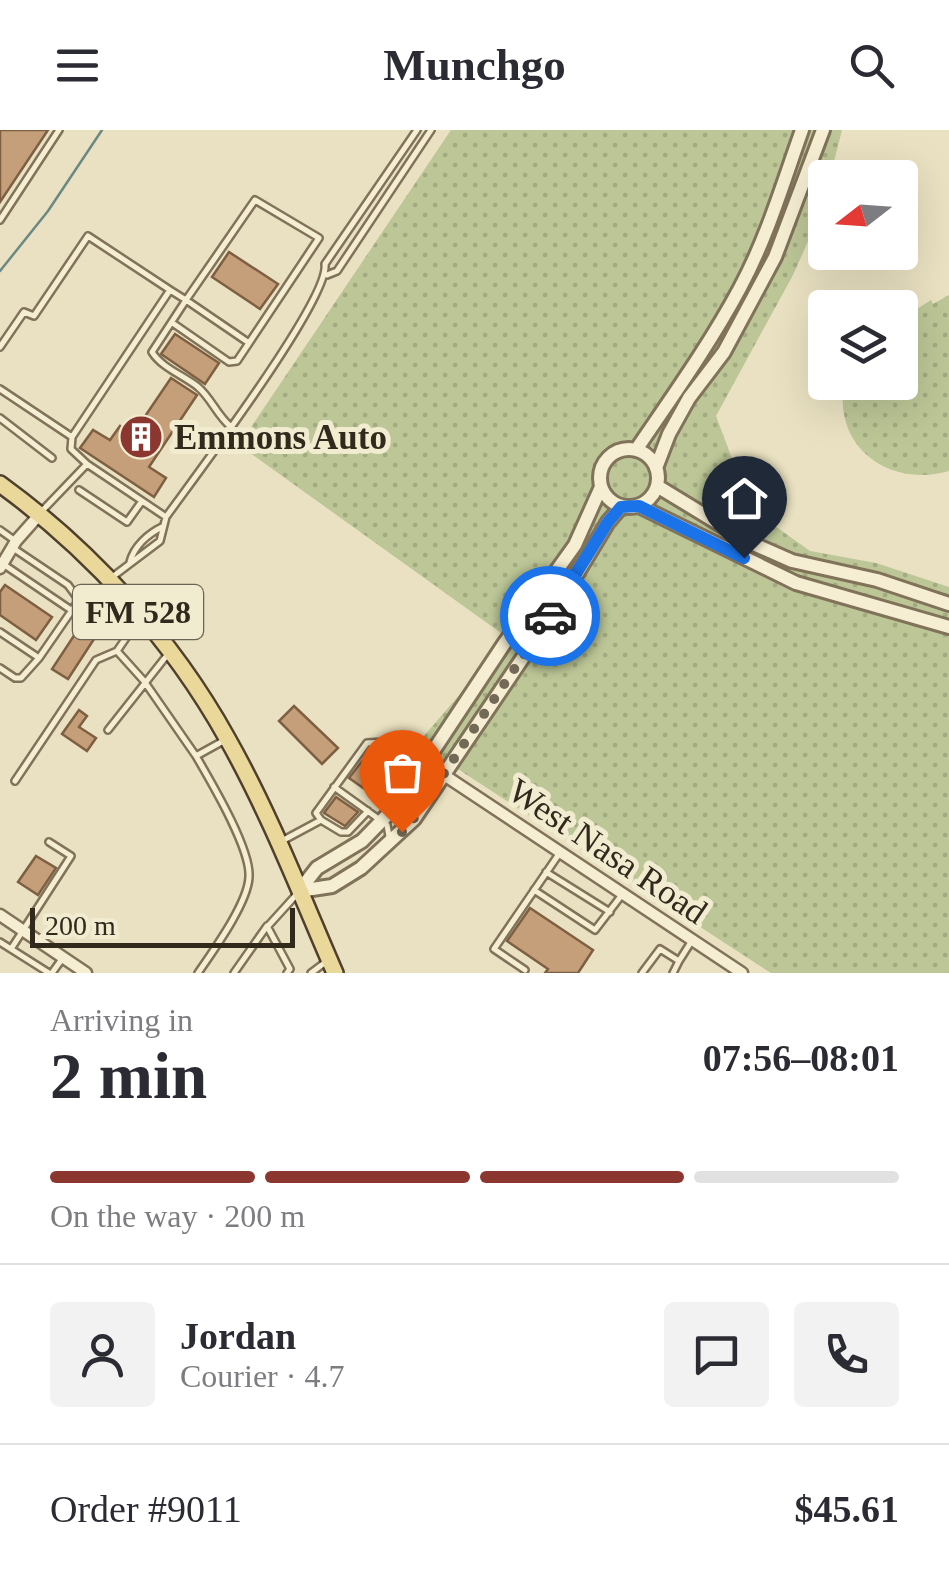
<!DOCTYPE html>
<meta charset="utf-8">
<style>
:root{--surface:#fff;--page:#f2f2f3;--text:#2b2b33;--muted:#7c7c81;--line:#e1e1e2;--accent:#8b3730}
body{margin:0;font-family:"Times New Roman",serif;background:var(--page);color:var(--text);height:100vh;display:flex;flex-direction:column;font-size:38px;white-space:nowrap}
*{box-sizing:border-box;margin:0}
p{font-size:32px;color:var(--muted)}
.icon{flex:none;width:55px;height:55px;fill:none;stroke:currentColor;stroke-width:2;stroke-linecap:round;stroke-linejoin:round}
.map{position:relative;height:843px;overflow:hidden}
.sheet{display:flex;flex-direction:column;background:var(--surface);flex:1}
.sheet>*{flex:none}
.needle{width:65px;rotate:253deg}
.tools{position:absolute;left:808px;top:30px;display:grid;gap:20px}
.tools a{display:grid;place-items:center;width:110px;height:110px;border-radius:10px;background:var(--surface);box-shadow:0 10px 40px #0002;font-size:50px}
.scale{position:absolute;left:30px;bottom:25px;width:265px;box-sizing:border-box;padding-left:10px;border:5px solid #32291d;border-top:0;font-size:28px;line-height:35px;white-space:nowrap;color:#32291d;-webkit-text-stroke:8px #f1ebd0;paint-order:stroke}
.pin{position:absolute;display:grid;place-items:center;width:85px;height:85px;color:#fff;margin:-102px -42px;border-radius:50% 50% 50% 0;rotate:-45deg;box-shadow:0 0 10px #0007}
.pin .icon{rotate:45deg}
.courier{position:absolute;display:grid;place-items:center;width:100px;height:100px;margin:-50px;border:8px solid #1a73e8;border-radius:50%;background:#fff;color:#222;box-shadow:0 2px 12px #0007}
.headline em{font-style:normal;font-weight:800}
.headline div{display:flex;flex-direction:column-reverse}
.headline{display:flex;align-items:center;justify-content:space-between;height:170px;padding:0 50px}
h1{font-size:65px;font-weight:800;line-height:75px}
.bar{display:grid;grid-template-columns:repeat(4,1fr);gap:15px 10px;align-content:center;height:120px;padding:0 50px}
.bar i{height:12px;border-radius:8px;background:var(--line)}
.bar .selected{background:var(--accent)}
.bar p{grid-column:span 4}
.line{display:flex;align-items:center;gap:25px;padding:0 50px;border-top:2px solid var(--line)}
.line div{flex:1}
.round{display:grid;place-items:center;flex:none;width:105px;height:105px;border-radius:10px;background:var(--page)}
header{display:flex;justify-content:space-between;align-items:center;height:130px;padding:0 50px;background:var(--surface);font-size:45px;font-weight:800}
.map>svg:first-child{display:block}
.grass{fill:url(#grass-dots)}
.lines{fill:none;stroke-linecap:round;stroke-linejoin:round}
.stream{stroke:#6b8984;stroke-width:2.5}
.building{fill:#c49f7a;stroke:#7e5f42;stroke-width:2.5}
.service-casing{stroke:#81725a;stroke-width:10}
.minor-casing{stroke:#81725a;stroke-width:15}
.tertiary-casing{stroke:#81725a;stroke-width:18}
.primary-casing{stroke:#4f402e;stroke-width:20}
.service{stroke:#f5eed3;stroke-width:5}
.minor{stroke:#f5eed3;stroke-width:10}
.tertiary{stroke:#f5eed3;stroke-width:12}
.primary{stroke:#ead89b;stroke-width:15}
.done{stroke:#726956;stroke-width:10;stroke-dasharray:0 18}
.route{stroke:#1a73e8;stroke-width:12}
.labels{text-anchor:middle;stroke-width:10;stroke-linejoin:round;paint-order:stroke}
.shield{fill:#f1ebd0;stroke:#6b6353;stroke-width:2.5}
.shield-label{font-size:32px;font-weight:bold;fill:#32291d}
.poi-label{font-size:35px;font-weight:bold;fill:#32291d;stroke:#f1ebd0;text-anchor:start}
.street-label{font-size:35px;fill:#32291d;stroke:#f1ebd0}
</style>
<header><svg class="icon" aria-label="menu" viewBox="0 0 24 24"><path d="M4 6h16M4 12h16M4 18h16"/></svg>Munchgo<svg class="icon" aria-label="search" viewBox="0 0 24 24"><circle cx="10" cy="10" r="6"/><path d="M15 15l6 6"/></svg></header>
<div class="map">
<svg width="949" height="843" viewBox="0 0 949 843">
<defs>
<pattern id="grass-dots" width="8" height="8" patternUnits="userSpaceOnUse" patternTransform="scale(2.5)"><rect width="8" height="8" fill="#bcc696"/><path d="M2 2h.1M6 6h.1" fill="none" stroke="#a2aa81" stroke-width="1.8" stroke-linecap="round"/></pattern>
</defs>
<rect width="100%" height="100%" fill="#e9e1c1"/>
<path class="grass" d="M451 0H842L830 47 825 48 822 80 793 145 716 286 751 379 810 421 876 433 949 457V843H771L418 613 508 508 239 315Z
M949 165V341C889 358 833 318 844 253L900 252V190L931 170 933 174Z"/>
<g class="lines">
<path class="stream" d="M0 141 48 81 102 0"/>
</g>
<path class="building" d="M0 0H48L0 72Z
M229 122 278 154 260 179 212 147Z
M175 204 219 233 205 254 161 224Z
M171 248 197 265 149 337 166 348 154 367 80 318 93 300 110 310 120 296 133 304Z
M5 455 52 487 36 510 0 485V462Z
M79 498 94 509 68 549 52 539Z
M294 576 338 618 322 634 279 591Z
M79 580 87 586 79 597 96 608 87 621 62 604Z
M363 630 389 648 376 667 349 648Z
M336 667 358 682 345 696 324 683Z
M36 726 56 738 38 765 18 752Z
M530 778 593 820 578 843H545L548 839 507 811Z"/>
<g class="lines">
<defs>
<path id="service" d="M0 90 59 0
M327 145 337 141 431 0
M174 194 229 232 237 231 249 213
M0 217 24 182 34 186 88 106 170 160
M0 259 72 307
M0 288 52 328
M87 334 166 387C194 348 330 169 325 134L417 0
M79 360 127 392 142 371
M41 382 87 334 71 319 72 307 170 160 186 170 255 70 319 108 249 213 186 170 152 222C162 238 183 245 198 257 211 268 217 285 230 296
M0 400 14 410
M130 432C134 416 148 404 162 397
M3 434 71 480
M111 448 160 411 166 387
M76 476 102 494
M0 502 39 528 79 470 68 455 13 418
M117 521 144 551 196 626
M0 538 15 548H21L39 528
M108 600 168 524
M15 651 96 530 117 521 139 489
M334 657 387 695 389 706
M321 690 341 702H348L368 681
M280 712 321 690 316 683 367 613 384 612 420 637
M546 742 610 782
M534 760 595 800 621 766
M268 796 297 764
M0 812 49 843
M11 819 71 726 49 712
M525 840 494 819 559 724
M52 843 62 829
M198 843C213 821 248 773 249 747 251 719 211 652 196 626L225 610
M234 843 267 796 290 839 287 843
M311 843 327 831
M642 843 660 819 679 831 691 812
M673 843 679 831"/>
<path id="minor" d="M0 438 16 411 39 385
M426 633 742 843
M0 785 86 843"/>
<path id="tertiary" d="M600 348a29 29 0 1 1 58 0a29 29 0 1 1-58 0Z
M636 320C672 267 710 214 740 158 767 108 783 53 802 0
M656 338 669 304 689 268 724 222 775 127 823 0
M657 356 749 412 792 431 877 450 949 474
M639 376 796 453 949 497
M299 761 332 756 361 738 414 689 555 480 608 392 621 377
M299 761 317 738 362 711 398 674 504 514 575 415 601 357"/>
<path id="primary" d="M0 354C91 420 172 509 227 608 269 682 301 765 335 843"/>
</defs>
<use href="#service" class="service-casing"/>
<use href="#minor" class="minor-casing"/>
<use href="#tertiary" class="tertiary-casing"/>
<use href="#primary" class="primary-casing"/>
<use href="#service" class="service"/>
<use href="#minor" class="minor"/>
<use href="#tertiary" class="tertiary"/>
<use href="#primary" class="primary"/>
</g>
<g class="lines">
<path class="done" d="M402 702 414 688 550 486"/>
<path class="route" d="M550 486 608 392 621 377 639 376 744 428"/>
</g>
<defs>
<symbol id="building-disc" viewBox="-11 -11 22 22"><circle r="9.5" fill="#8b3730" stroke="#f1ebd0"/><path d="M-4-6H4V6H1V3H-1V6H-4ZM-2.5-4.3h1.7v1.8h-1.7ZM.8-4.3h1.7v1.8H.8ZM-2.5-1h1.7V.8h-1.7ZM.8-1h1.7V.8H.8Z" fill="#fff"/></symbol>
</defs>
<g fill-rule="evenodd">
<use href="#building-disc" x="116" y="282" width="50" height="50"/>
</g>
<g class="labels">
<rect class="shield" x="73" y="455" width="130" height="54" rx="8"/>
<g class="shield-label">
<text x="138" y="493">FM 528</text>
</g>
<g class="poi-label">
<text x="174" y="319">Emmons Auto</text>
</g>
<g class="street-label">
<text transform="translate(608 721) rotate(34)" y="12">West Nasa Road</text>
</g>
</g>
</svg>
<div class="tools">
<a><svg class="needle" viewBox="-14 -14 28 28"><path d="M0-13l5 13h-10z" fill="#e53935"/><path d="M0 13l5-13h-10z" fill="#7c7c81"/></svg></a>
<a><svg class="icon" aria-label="layers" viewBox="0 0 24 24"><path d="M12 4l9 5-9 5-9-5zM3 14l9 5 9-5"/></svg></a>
</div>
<div class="scale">200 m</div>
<div class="pin" style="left:402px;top:702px;background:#ea580c"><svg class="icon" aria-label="bag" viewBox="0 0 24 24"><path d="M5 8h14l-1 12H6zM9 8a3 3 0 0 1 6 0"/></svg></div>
<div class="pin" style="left:744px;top:428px;background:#1f2937"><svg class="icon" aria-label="home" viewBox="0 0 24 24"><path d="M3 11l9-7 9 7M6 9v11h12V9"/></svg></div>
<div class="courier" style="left:550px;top:486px"><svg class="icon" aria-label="car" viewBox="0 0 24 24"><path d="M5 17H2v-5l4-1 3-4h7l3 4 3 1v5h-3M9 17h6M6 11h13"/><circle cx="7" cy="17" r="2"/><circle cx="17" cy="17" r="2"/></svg></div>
</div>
<section class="sheet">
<div class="headline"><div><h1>2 min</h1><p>Arriving in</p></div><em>07:56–08:01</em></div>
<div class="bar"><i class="selected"></i><i class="selected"></i><i class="selected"></i><i></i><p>On the way · 200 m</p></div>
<div class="line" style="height:180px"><a class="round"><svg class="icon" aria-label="person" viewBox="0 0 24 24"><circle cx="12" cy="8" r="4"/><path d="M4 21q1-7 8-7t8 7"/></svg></a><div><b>Jordan</b><p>Courier · 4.7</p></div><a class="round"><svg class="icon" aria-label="chat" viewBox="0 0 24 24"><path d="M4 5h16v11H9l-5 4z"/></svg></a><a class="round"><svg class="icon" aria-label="phone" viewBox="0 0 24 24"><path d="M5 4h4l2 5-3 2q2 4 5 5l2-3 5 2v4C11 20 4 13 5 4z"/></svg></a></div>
<div class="line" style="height:130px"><div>Order #9011</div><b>$45.61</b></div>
</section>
